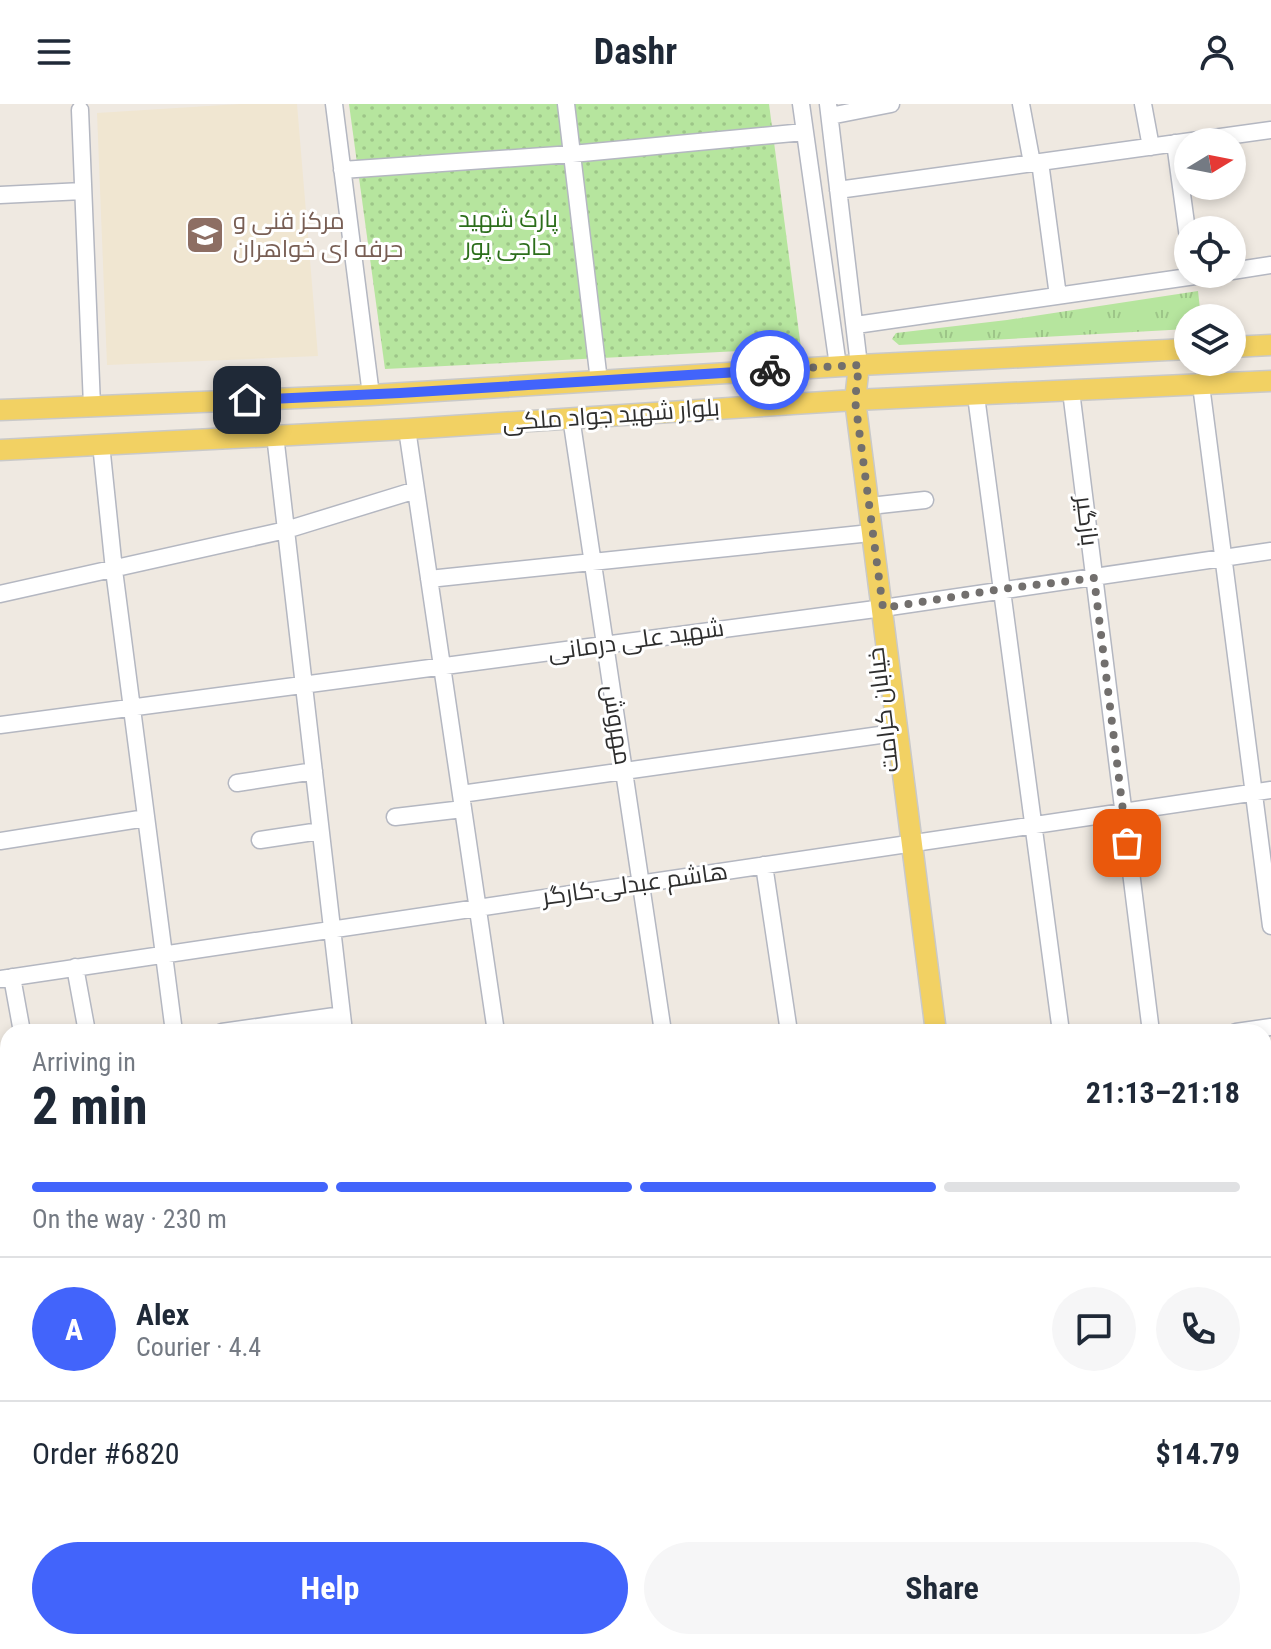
<!DOCTYPE html>
<meta charset="utf-8">
<style>
:root{--surface:#fff;--page:#f6f6f7;--text:#1f2937;--muted:#747a83;--line:#e0e1e3;--accent:#4264fb}
body{margin:0;font-family:"Roboto Condensed",Cairo,sans-serif;background:var(--page);color:var(--text);height:100vh;display:flex;flex-direction:column;font-size:30px;white-space:nowrap}
*{box-sizing:border-box;margin:0}
p{font-size:26px;color:var(--muted)}
.icon{flex:none;width:44px;height:44px;fill:none;stroke:currentColor;stroke-width:2;stroke-linecap:round;stroke-linejoin:round}
.map{position:relative;flex:1;overflow:hidden}
.details{position:absolute;left:0px;top:920px;width:1272px;height:626px;display:flex;flex-direction:column;background:var(--surface);border-radius:24px 24px 0 0;box-shadow:0 4px 12px #0003}
.details>*{flex:none}
.needle{width:52px;rotate:80deg}
.tools{position:absolute;left:1174px;top:24px;display:grid;gap:16px}
.tools a{display:grid;place-items:center;width:72px;height:72px;border-radius:50%;background:var(--surface);box-shadow:0 4px 12px #0003;font-size:40px}
.pin{position:absolute;display:grid;place-items:center;width:68px;height:68px;color:#fff;margin:-34px;border-radius:16px;box-shadow:0 4px 12px #0006}
.courier{position:absolute;display:grid;place-items:center;width:80px;height:80px;margin:-40px;border:6px solid #4264fb;border-radius:50%;background:#fff;color:#222;box-shadow:0 2px 10px #0007}
.head em{font-style:normal;font-weight:700}
.head div{display:flex;flex-direction:column-reverse}
.head{display:flex;align-items:center;justify-content:space-between;height:136px;padding:0 32px}
h1{font-size:52px;font-weight:700;line-height:60px}
.bar{display:grid;grid-template-columns:repeat(4,1fr);gap:12px 8px;align-content:center;height:96px;padding:0 32px}
.bar i{height:10px;border-radius:6px;background:var(--line)}
.bar .current{background:var(--accent)}
.bar p{grid-column:span 4}
.line{display:flex;align-items:center;gap:20px;padding:0 32px;border-top:2px solid var(--line)}
.line div{flex:1}
.round{display:grid;place-items:center;flex:none;width:84px;height:84px;border-radius:42px;background:var(--page)}
.cta{display:flex;gap:16px;margin-top:auto;padding:16px 32px}
.cta a{flex:1;height:92px;border-radius:48px;background:var(--accent);color:#fff;font-size:32px;font-weight:700;line-height:92px;text-align:center}
.cta a+a{background:var(--page);color:var(--text)}
header{display:flex;justify-content:space-between;align-items:center;height:104px;padding:0 32px;background:var(--surface);font-size:36px;font-weight:700}
.map>svg:first-child{display:block}
.education{fill:#f0e6d1}
.grass{fill:url(#grass-tufts)}
.park{fill:url(#park-dots)}
.lines{fill:none;stroke-linecap:round;stroke-linejoin:round}
.minor-casing{stroke:#b4b7c1;stroke-width:19}
.major-casing{stroke:#c9c9c9;stroke-width:23}
.path{stroke:#c9c9c9;stroke-width:3;stroke-dasharray:6 4;stroke-linecap:butt}
.minor{stroke:#fff;stroke-width:16}
.major{stroke:#f2d163;stroke-width:20}
.done{stroke:#726f6d;stroke-width:8;stroke-dasharray:0 14.4}
.route{stroke:#4264fb;stroke-width:10}
.labels{text-anchor:middle;stroke-width:6;stroke-linejoin:round;paint-order:stroke}
.park-label{font-size:24px;fill:#2c6e1b;stroke:#fff}
.education-label{font-size:24px;fill:#785e54;stroke:#fff;text-anchor:start}
.street-label{font-size:24px;fill:#2e2e2e;stroke:#fff}
</style>
<header><svg class="icon" aria-label="menu" viewBox="0 0 24 24"><path d="M4 6h16M4 12h16M4 18h16"/></svg>Dashr<svg class="icon" aria-label="person" viewBox="0 0 24 24"><circle cx="12" cy="8" r="4"/><path d="M4 21q1-7 8-7t8 7"/></svg></header>
<div class="map">
<svg width="1271" height="1545" viewBox="0 0 1271 1545">
<defs>
<pattern id="grass-tufts" width="24" height="20" patternUnits="userSpaceOnUse" patternTransform="scale(2)"><rect width="24" height="20" fill="#b6e59e"/><path d="M3 7l-1-3M5 7V3M7 7l1-3M15 17l-1-3M17 17v-4M19 17l1-3" fill="none" stroke="#9dc588"/></pattern>
<pattern id="park-dots" width="8" height="8" patternUnits="userSpaceOnUse" patternTransform="scale(2)"><rect width="8" height="8" fill="#b6e59e"/><path d="M2 2h.1M6 6h.1" fill="none" stroke="#9dc588" stroke-width="1.8" stroke-linecap="round"/></pattern>
</defs>
<rect width="100%" height="100%" fill="#efe9e1"/>
<path class="education" d="M240 0H297L318 252 107 261 97 9Z
M8 1201V1351L0 1352V1202Z
M840 1538H976L977 1545H841Z"/>
<path class="grass" d="M1198 187 1201 214H1188V225L899 241 892 235 896 229 1007 216Z"/>
<path class="park" d="M349 0H769L801 244 385 265Z"/>
<g class="lines">
<defs>
<path id="minor" d="M334 0 371 291
M566 0 599 277
M801 0 838 262
M828 0 859 261
M1021 0 1032 59
M1143 0 1151 43
M80 6 92 302
M830 12 891 0
M1175 39 1188 134
M1040 58 1058 192
M342 66 572 50 804 28
M838 86 1271 26
M0 91 83 87
M1232 167 1271 161
M856 221 1209 170
M1201 281 1271 822
M1071 287 1151 928
M976 292 1061 928
M571 313 663 928
M407 325 496 928
M275 331 344 928
M101 340 114 466 174 928
M870 402 925 396
M429 475 861 430
M0 490 286 426 416 386
M0 621 883 504 1271 447
M237 679 314 667
M461 690 887 630
M395 713 463 705
M260 736 320 727
M0 737 146 714
M764 761 789 928
M75 863 87 928
M12 873 22 928
M0 875 1271 686
M222 928 342 911
M1236 928 1271 923
M0 1118 8 1117
M1264 1160 1271 1159
M1264 1179 1271 1178
M0 1352 8 1351
M0 1370 8 1369
M1264 1411 1271 1410
M0 1528 8 1527
M45 1538 48 1545
M247 1538 248 1545
M755 1538 756 1545
M485 1545 486 1538
M1206 1545 1271 1542"/>
<path id="major" d="M1232 243 1271 241
M859 261 855 296 936 928
M0 306 371 291 859 261 1188 245
M0 346 407 325 855 296 1271 277
M1009 1538 1010 1545"/>
</defs>
<use href="#minor" class="minor-casing"/>
<use href="#major" class="major-casing"/>
<path class="path" d="M836 1538 837 1545"/>
<use href="#minor" class="minor"/>
<use href="#major" class="major"/>
</g>
<g class="lines">
<path class="done" d="M770 266 859 261 855 296 883 504 1002 485 1094 474 1127 739"/>
<path class="route" d="M247 296 400 289 770 266"/>
</g>
<defs>
<symbol id="school-square" viewBox="-11 -11 22 22"><rect x="-9" y="-9" width="18" height="18" rx="4" fill="#8d6e63" stroke="#fff"/><path d="M0-5L7-2L0 1L-7-2ZM-4 1L0 2.5L4 1V4Q0 6-4 4Z" fill="#fff"/></symbol>
</defs>
<g fill-rule="evenodd">
<use href="#school-square" x="183" y="109" width="44" height="44"/>
</g>
<g class="labels">
<g class="park-label">
<text x="508" y="123">پارک شهید<tspan x="508" dy="28">حاجی پور</tspan></text>
</g>
<g class="education-label">
<text x="233" y="125">مرکز فنی و<tspan x="233" dy="28">حرفه ای خواهران</tspan></text>
</g>
<g class="street-label">
<text transform="translate(611 311) rotate(-4)" y="8">بلوار شهید جواد ملکی</text>
<text transform="translate(1087 417) rotate(83)" y="8">بازگیر</text>
<text transform="translate(636 536) rotate(-8)" y="8">شهید علی درمانی</text>
<text transform="translate(883 606) rotate(-97)" y="8">خیابان کرامت</text>
<text transform="translate(617 621) rotate(81)" y="8">مهروش</text>
<text transform="translate(635 780) rotate(-8)" y="8">هاشم عبدلی-کارگر</text>
</g>
</g>
</svg>
<div class="tools">
<a><svg class="needle" viewBox="-14 -14 28 28"><path d="M0-13l5 13h-10z" fill="#e53935"/><path d="M0 13l5-13h-10z" fill="#747a83"/></svg></a>
<a><svg class="icon" aria-label="locate" viewBox="0 0 24 24"><circle cx="12" cy="12" r="6"/><path d="M12 2v4M12 18v4M2 12h4M18 12h4"/></svg></a>
<a><svg class="icon" aria-label="layers" viewBox="0 0 24 24"><path d="M12 4l9 5-9 5-9-5zM3 14l9 5 9-5"/></svg></a>
</div>
<div class="pin" style="left:1127px;top:739px;background:#ea580c"><svg class="icon" aria-label="bag" viewBox="0 0 24 24"><path d="M5 8h14l-1 12H6zM9 8a3 3 0 0 1 6 0"/></svg></div>
<div class="pin" style="left:247px;top:296px;background:#1f2937"><svg class="icon" aria-label="home" viewBox="0 0 24 24"><path d="M3 11l9-7 9 7M6 9v11h12V9"/></svg></div>
<div class="courier" style="left:770px;top:266px"><svg class="icon" aria-label="bike" viewBox="0 0 24 24"><circle cx="6" cy="16" r="4"/><circle cx="18" cy="16" r="4"/><path d="M6 16l4-8h5l3 8M10 8l3 8H6M13 5h3"/></svg></div>
<section class="details">
<div class="head"><div><h1>2 min</h1><p>Arriving in</p></div><em>21:13–21:18</em></div>
<div class="bar"><i class="current"></i><i class="current"></i><i class="current"></i><i></i><p>On the way · 230 m</p></div>
<div class="line" style="height:144px"><b class="round" style="background:var(--accent);color:#fff">A</b><div><b>Alex</b><p>Courier · 4.4</p></div><a class="round"><svg class="icon" aria-label="chat" viewBox="0 0 24 24"><path d="M4 5h16v11H9l-5 4z"/></svg></a><a class="round"><svg class="icon" aria-label="phone" viewBox="0 0 24 24"><path d="M5 4h4l2 5-3 2q2 4 5 5l2-3 5 2v4C11 20 4 13 5 4z"/></svg></a></div>
<div class="line" style="height:104px"><div>Order #6820</div><b>$14.79</b></div>
<div class="cta"><a>Help</a><a>Share</a></div>
</section>
</div>
